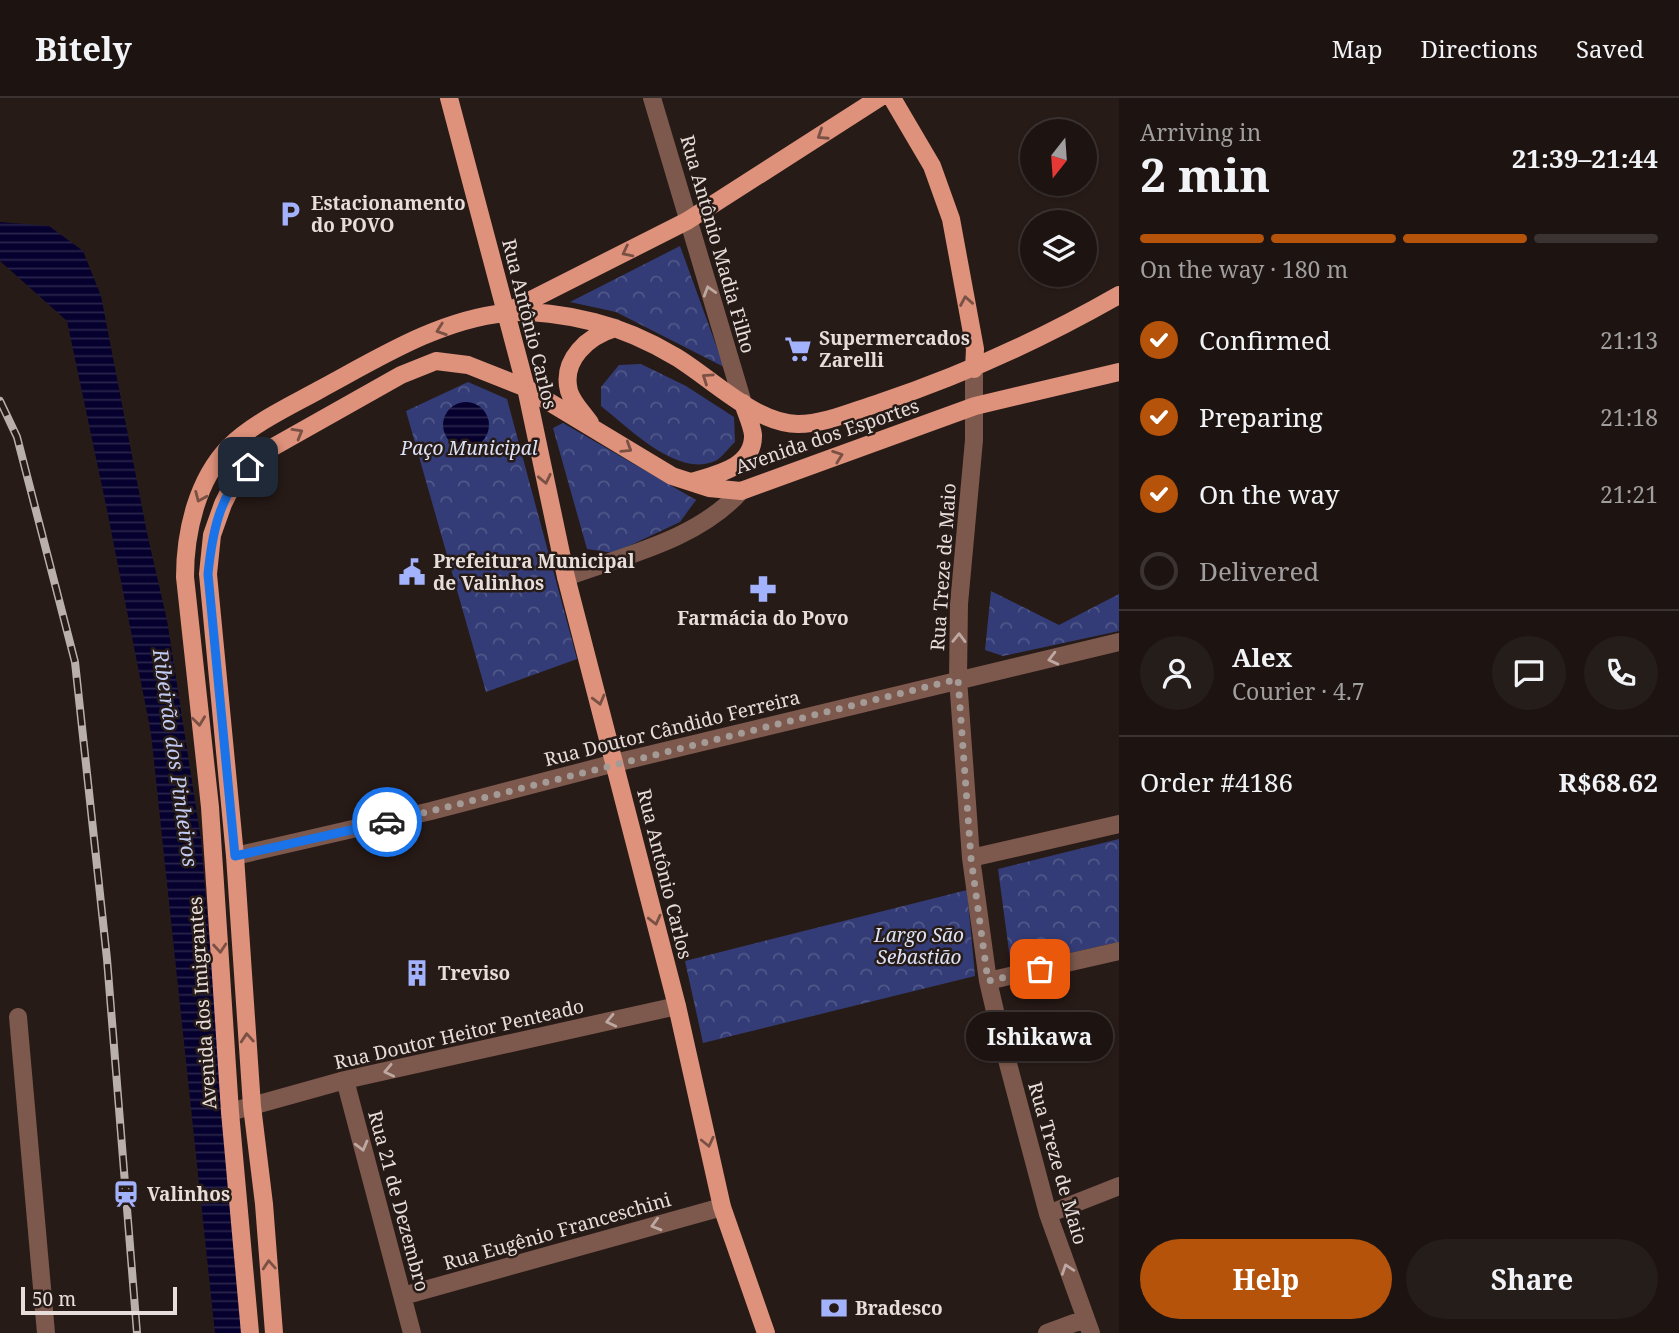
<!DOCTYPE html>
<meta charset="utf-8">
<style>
:root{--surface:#1d1411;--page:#251d1a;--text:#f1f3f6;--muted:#a09e9f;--line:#3b3331;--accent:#b45309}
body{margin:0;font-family:"Noto Serif",serif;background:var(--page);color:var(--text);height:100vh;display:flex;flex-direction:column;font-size:26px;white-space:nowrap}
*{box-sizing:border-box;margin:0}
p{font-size:23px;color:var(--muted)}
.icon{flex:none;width:38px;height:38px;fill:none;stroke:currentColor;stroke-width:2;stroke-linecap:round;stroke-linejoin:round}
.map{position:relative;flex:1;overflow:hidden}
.side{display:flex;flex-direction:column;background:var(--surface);width:560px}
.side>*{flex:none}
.needle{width:46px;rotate:197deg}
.tools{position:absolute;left:1020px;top:21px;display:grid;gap:14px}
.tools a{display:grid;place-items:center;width:77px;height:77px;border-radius:50%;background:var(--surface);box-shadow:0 2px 5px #0004,0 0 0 2px var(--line);font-size:35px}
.scale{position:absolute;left:21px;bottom:18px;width:156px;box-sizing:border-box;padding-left:7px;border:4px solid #e7dedb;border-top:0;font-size:19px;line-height:24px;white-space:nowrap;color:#e7dedb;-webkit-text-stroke:5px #271b17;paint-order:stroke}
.pin{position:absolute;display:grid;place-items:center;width:60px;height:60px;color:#fff;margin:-30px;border-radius:14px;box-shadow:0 4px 10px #0006}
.courier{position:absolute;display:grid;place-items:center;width:70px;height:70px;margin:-35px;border:5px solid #1a73e8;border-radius:50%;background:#fff;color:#222;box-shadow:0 2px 9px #0007}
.bubble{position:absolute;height:49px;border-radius:24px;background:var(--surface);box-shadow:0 2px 5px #0004,0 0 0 2px var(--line);font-size:23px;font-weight:700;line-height:49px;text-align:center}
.summary em{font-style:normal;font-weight:700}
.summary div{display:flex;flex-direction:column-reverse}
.summary{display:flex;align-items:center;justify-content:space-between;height:119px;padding:0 21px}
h1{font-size:46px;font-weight:700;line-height:52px}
.bar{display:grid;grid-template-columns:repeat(4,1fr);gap:10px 7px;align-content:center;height:84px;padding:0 21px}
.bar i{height:9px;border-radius:5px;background:var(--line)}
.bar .on{background:var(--accent)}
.bar p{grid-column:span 4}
.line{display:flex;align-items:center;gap:18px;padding:0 21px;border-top:2px solid var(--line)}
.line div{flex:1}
.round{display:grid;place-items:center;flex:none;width:74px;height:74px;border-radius:37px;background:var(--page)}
ol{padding:0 21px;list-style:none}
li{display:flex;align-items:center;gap:21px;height:77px}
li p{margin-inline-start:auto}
li .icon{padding:7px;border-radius:50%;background:var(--accent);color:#fff;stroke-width:4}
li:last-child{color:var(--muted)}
li i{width:38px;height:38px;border:4px solid var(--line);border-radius:50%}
.cta{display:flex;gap:14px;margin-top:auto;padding:14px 21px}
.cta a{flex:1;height:80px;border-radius:42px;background:var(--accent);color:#fff;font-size:28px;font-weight:700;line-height:80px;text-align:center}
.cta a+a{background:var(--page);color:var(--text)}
header{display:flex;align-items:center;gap:42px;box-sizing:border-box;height:98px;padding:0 35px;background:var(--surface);border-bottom:2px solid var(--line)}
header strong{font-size:33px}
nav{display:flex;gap:38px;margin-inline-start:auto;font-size:24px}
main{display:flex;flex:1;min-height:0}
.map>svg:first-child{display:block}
.park{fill:url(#park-crowns)}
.water{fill:url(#water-rules)}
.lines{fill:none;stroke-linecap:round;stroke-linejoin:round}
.minor{stroke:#7d584d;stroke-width:18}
.major{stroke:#de917b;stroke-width:18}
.rail-casing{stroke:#b9b0ac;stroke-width:8}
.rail{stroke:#271b17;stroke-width:5;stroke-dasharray:16;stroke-linecap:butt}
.oneway{stroke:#795044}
.oneway2{stroke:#bda8a2}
.done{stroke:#a49a96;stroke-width:7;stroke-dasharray:0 12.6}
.route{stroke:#1a73e8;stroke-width:9}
.labels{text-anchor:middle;stroke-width:5;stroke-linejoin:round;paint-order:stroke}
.poi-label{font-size:19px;font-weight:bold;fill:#e7dedb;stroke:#271b17;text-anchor:start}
.street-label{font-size:19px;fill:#e7dedb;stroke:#271b17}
.park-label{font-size:19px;font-style:italic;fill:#dce2f7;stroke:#271b17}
.water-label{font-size:21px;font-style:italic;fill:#c1cbf4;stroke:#271b17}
</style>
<header>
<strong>Bitely</strong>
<nav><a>Map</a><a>Directions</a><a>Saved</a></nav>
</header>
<main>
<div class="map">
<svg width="1119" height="1235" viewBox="0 0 1119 1235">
<defs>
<pattern id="park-crowns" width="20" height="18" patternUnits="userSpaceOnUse" patternTransform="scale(1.75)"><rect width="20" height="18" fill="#333c76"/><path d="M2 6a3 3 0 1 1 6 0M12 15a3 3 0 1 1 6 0" fill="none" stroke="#515889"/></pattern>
<pattern id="water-rules" width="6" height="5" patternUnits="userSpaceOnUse" patternTransform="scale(1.75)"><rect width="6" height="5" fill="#05002d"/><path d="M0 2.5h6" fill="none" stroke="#29254b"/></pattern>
</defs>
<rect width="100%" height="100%" fill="#271b17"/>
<path class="park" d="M680 148 724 269 616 214 570 204Z
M641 266 686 288 734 319 735 344C729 349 722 360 715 363 677 380 628 329 601 308V289L619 267Z
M468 284 507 301 577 561 486 594 406 313Z
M563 325 696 402 680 424 614 455 587 451 553 330Z
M991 493 1059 527 1119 496V533L1003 558 985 552Z
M1119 741V844L1011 868 998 771Z
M967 792 975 878 703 945 685 863Z"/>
<path class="water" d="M0 124 49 128 83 153 101 198 147 435 167 522 201 742 242 1235H215L151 635 107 412 67 223 0 163Z
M443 327a23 23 0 1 1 46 0a23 23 0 1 1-46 0Z"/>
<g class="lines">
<path class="minor" d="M652 0 743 305
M974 271V342L959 506 958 581 971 760 988 883 1002 943 1048 1116 1091 1235
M566 479C626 457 697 442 741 393
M235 758 431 713 615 665 1119 544
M971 760 1119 726
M988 883 1119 853
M18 919 46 1235
M345 982 412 1235
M230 1014 345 982 677 908
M1048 1116 1119 1088
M403 1198 722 1109
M1047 1235 1085 1221"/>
<path class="major" d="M449 0 526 290 566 479 677 908 722 1109 766 1235
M892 0 932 68 951 121 975 251 974 271
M507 214 687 123 879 0
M590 325C583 315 572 304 569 293 561 262 588 238 615 230
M691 384C714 377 754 370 753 337 752 327 746 315 743 305
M250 1235 230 1014 210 709 185 479C185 434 197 382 229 349 253 325 290 308 319 292 377 261 438 222 505 215 532 212 567 217 594 224 622 231 651 244 676 259 711 280 756 326 798 326 825 326 853 313 879 305 963 277 1042 241 1119 197
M274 1235 264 1106 252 1008 235 758 208 476 212 437 223 406 236 380 259 357 401 277 436 263 468 267 526 290 672 378 709 390 741 393 975 308 1119 274"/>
<defs>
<path id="rail" d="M0 303 17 339 75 564 107 861 137 1235"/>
</defs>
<use href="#rail" class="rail-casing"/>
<use href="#rail" class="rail"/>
</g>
<defs><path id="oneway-chevron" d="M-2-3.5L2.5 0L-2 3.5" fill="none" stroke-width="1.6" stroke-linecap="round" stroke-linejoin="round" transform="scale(1.75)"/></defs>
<g class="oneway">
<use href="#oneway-chevron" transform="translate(822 37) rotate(147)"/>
<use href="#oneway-chevron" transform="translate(627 154) rotate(153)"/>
<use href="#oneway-chevron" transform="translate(966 203) rotate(-100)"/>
<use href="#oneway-chevron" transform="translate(441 232) rotate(161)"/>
<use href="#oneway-chevron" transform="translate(707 280) rotate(-146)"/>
<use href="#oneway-chevron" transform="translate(298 335) rotate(-30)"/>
<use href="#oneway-chevron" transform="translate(627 350) rotate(32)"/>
<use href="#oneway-chevron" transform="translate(838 358) rotate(-20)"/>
<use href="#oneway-chevron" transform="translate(545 381) rotate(78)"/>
<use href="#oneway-chevron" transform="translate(200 399) rotate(113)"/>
<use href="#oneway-chevron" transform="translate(599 602) rotate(75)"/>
<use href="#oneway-chevron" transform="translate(199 623) rotate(83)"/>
<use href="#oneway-chevron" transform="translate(655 822) rotate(76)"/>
<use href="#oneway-chevron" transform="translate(220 850) rotate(85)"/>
<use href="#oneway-chevron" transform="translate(247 940) rotate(-94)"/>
<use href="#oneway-chevron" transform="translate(708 1044) rotate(77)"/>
<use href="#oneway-chevron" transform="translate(269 1167) rotate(-94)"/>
</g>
<g class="oneway2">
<use href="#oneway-chevron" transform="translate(709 193) rotate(-107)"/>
<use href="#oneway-chevron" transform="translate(959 540) rotate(-89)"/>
<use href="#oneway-chevron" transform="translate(1053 561) rotate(166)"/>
<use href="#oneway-chevron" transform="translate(611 923) rotate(167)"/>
<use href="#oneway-chevron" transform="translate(389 973) rotate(168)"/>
<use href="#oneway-chevron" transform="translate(362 1048) rotate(75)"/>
<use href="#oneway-chevron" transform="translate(656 1127) rotate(164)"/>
<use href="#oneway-chevron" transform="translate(1067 1171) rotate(-109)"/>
</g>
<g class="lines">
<path class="done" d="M387 724 958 581 971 760 988 883 1040 871"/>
<path class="route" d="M248 369C219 397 212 437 208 476L235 758 387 724"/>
</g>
<defs>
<symbol id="parking-bare" viewBox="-9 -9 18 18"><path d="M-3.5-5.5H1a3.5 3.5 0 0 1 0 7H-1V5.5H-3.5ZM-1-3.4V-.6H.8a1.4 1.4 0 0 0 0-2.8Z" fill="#a3b2fd" stroke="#271b17" stroke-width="2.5" paint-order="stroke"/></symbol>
<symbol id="supermarket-bare" viewBox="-9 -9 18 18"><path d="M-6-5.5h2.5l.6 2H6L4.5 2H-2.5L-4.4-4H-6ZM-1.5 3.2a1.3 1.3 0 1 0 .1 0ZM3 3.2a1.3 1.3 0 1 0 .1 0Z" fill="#a3b2fd" stroke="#271b17" stroke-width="2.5" paint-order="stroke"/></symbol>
<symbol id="civic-bare" viewBox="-9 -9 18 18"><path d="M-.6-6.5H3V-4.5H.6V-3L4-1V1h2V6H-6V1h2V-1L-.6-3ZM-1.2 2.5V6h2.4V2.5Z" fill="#a3b2fd" stroke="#271b17" stroke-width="2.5" paint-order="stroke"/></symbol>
<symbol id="pharmacy-bare" viewBox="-9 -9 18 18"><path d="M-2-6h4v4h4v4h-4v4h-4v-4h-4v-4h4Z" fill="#a3b2fd" stroke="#271b17" stroke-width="2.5" paint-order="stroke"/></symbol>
<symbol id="building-bare" viewBox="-9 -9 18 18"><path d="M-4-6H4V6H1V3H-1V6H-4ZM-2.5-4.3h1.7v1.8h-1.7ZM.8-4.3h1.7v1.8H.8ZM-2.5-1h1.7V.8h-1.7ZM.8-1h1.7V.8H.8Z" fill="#a3b2fd" stroke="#271b17" stroke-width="2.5" paint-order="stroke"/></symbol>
<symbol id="station-bare" viewBox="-9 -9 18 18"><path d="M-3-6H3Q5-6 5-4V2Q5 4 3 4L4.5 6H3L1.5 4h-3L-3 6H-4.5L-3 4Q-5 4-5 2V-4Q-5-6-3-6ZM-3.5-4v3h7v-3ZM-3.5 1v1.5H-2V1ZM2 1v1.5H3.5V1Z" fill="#a3b2fd" stroke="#271b17" stroke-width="2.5" paint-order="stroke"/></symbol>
<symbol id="bank-bare" viewBox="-9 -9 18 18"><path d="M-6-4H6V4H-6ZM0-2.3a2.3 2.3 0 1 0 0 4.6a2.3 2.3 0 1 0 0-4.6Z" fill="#a3b2fd" stroke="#271b17" stroke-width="2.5" paint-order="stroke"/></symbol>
</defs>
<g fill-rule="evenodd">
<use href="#parking-bare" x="271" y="97" width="38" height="38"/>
<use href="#supermarket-bare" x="779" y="232" width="38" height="38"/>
<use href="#civic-bare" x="393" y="455" width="38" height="38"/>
<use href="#pharmacy-bare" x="744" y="472" width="38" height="38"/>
<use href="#building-bare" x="398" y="856" width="38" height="38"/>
<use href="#station-bare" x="107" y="1077" width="38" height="38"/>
<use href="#bank-bare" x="815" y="1191" width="38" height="38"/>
</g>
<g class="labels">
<g class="poi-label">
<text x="311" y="112">Estacionamento<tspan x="311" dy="22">do POVO</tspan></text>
<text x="819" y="247">Supermercados<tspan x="819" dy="22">Zarelli</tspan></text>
<text x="433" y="470">Prefeitura Municipal<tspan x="433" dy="22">de Valinhos</tspan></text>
<text x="763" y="527" text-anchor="middle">Farmácia do Povo</text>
<text x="438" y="882">Treviso</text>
<text x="147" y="1103">Valinhos</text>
<text x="855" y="1217">Bradesco</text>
</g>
<g class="street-label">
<text transform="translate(718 146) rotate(74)" y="7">Rua Antônio Madia Filho</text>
<text transform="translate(530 226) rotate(76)" y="7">Rua Antônio Carlos</text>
<text transform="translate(827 338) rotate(-19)" y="7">Avenida dos Esportes</text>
<text transform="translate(943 469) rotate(-86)" y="7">Rua Treze de Maio</text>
<text transform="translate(672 630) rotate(-14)" y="7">Rua Doutor Cândido Ferreira</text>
<text transform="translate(665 776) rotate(76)" y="7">Rua Antônio Carlos</text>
<text transform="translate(202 905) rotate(-94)" y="7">Avenida dos Imigrantes</text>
<text transform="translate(459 936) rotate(-13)" y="7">Rua Doutor Heitor Penteado</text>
<text transform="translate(1058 1065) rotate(74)" y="7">Rua Treze de Maio</text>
<text transform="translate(399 1103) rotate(75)" y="7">Rua 21 de Dezembro</text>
<text transform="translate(557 1133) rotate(-16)" y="7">Rua Eugênio Franceschini</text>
</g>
<g class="park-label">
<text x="469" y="357">Paço Municipal</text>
<text x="919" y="844">Largo São<tspan x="919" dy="22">Sebastião</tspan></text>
</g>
<g class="water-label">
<text transform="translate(175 660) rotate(82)" y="7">Ribeirão dos Pinheiros</text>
</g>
</g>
</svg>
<div class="tools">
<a><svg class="needle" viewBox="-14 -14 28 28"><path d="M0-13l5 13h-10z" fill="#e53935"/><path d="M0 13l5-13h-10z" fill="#a09e9f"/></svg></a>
<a><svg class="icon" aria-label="layers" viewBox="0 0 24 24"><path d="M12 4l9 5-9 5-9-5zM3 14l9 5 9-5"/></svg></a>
</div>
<div class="scale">50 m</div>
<div class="pin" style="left:1040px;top:871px;background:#ea580c"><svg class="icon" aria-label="bag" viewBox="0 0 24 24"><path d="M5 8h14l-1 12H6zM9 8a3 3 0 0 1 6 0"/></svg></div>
<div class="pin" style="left:248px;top:369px;background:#1f2937"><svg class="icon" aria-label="home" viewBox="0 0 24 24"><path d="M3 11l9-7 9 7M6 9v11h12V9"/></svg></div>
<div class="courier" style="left:387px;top:724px"><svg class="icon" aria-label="car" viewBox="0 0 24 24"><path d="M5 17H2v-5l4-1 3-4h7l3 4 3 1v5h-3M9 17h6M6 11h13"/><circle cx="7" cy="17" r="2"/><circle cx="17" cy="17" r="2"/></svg></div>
<div class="bubble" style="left:966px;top:914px;width:147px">Ishikawa</div>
</div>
<section class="side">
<div class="summary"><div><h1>2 min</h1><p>Arriving in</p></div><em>21:39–21:44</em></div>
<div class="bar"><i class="on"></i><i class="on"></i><i class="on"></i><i></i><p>On the way · 180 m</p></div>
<ol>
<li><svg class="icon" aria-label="check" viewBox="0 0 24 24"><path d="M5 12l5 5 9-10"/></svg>Confirmed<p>21:13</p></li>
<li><svg class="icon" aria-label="check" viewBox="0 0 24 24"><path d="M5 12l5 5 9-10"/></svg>Preparing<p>21:18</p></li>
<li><svg class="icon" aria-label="check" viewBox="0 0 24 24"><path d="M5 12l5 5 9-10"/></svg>On the way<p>21:21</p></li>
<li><i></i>Delivered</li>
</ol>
<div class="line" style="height:126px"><a class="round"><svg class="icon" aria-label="person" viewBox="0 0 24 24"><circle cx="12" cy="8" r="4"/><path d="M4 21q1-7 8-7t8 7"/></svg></a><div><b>Alex</b><p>Courier · 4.7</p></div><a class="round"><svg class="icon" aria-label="chat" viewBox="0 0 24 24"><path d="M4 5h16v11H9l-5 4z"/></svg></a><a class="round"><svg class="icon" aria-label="phone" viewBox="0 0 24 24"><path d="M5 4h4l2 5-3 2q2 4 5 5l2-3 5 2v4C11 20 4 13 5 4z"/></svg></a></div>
<div class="line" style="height:91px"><div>Order #4186</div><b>R$68.62</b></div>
<div class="cta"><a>Help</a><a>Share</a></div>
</section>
</main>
